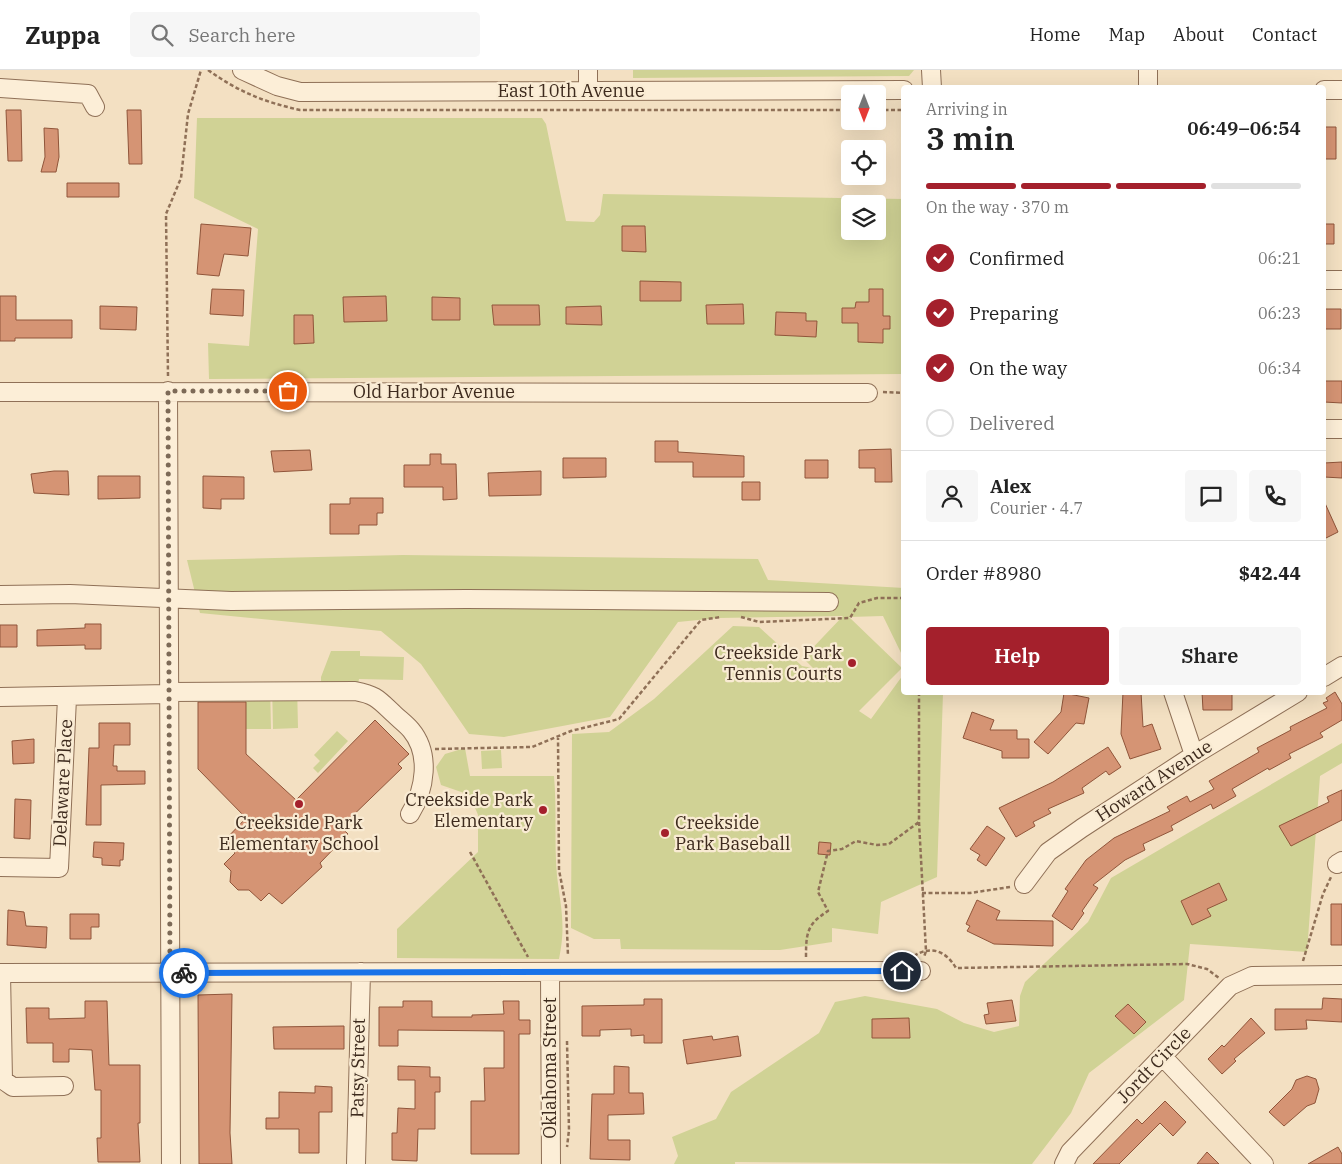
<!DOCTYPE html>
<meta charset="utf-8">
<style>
:root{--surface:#fff;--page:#f6f6f6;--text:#222;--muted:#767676;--line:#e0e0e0;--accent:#a4202c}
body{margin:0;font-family:"IBM Plex Serif",serif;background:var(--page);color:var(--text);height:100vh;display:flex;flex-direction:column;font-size:19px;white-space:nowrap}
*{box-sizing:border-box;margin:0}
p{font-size:16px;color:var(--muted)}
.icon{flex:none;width:28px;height:28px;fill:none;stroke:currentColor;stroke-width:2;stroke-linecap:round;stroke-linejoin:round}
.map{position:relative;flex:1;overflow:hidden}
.sheet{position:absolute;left:901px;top:15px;width:425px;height:610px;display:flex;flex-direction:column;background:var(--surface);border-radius:5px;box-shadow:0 5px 20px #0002}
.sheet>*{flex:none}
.needle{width:32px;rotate:180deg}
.fabs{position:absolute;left:841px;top:15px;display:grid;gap:10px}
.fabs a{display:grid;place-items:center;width:45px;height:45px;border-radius:5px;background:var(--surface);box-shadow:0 5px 20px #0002;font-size:25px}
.pin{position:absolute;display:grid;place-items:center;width:42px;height:42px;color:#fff;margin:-21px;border:2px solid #fff;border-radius:50%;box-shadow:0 1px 5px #0007}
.courier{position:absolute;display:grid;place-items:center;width:50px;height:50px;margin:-25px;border:4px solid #1a73e8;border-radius:50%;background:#fff;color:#222;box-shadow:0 1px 6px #0007}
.summary em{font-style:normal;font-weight:600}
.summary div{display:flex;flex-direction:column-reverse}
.summary{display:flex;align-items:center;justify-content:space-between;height:85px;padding:0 25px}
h1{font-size:32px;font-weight:600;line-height:38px}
.bar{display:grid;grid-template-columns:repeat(4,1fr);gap:8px 5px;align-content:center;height:60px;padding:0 25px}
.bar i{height:6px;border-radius:4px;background:var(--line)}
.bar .active{background:var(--accent)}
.bar p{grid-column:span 4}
.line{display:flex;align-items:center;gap:12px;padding:0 25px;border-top:1px solid var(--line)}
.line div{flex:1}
.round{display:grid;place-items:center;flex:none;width:52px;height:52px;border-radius:5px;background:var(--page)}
ol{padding:0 25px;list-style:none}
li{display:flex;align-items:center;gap:15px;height:55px}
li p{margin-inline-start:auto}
li .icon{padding:5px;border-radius:50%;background:var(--accent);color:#fff;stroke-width:4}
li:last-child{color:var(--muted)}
li i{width:28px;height:28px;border:2px solid var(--line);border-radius:50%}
.action{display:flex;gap:10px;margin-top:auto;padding:10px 25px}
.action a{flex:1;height:58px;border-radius:5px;background:var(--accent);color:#fff;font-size:20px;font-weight:600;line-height:58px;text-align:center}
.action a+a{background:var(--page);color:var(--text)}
header{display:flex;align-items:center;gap:30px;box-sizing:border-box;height:70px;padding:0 25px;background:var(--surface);border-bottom:1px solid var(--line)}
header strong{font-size:24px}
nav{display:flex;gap:28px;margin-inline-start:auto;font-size:18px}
.search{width:350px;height:45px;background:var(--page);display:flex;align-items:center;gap:12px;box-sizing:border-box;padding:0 18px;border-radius:5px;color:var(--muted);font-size:19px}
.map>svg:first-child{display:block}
.green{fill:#d0d295;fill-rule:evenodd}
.building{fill:#d59474;stroke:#90553a}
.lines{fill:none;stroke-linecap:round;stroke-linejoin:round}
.minor-casing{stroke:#8f7057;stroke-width:20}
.path{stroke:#8f7057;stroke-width:2.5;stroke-dasharray:4 2.5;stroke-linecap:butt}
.minor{stroke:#fceed7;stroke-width:18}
.done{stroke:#7d6a57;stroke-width:5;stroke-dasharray:0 9}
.route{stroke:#1a73e8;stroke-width:6}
.poi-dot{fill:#a4202c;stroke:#f9ebd3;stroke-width:2}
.labels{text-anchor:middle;stroke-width:4.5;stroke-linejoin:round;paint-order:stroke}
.street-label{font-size:18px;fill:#3d2a1d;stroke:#f9ebd3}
.poi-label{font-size:18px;fill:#3d2a1d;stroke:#f9ebd3;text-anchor:end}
</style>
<header>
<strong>Zuppa</strong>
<div class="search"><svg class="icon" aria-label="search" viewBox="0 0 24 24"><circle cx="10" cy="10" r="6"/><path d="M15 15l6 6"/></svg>Search here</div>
<nav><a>Home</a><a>Map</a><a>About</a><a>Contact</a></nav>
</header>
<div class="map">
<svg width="1342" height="1094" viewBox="0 0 1342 1094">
<rect width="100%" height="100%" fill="#f3e0c2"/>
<path class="green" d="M633 0H914L909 6 633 8Z
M197 48H542L546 54 566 151 594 152 600 145 603 124 904 129V304L209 309 208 273 249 276 258 159 194 128ZM850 134H878V161H850Z
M403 485 758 489 768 510 904 518V622L943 623 937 807 881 832 878 864 832 858V872L780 880 621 879 620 869H594L571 858 572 664 609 662 654 629 733 556 759 557 802 596 813 598 803 588 843 546 718 548 678 552 610 647 504 667 469 664 421 594 381 561 200 543 187 490ZM883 546 903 587V605L871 649 859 641 902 598 849 547Z
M331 581H360V586L404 587 403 610 359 609 358 614 321 615V607Z
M245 614H270L271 659H246Z
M272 614H297L298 658 273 659Z
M337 661 348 671 318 703 313 698 320 691 314 685Z
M1342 673V693L1320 706 1307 882 1190 874 1184 930 1089 1003 1071 1043 1032 1094 735 1092V1094H674L678 1086 672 1067 716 1049 731 1022 819 963 835 932 865 926 937 939 964 953 994 962 1019 956 1020 926 1025 912 1088 852 1111 808Z
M465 678 470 706H554C557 739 554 773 557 806 561 839 566 855 559 889L397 888V859L478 782V745L470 725 441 715 436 697 445 684Z
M501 680 502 698 482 699 481 681Z"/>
<path class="building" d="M6 40H21L22 91H8Z
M127 40H141L142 94H129Z
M1324 57H1336V89H1324Z
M44 58 58 59 59 87 56 102H41L45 87Z
M67 113H119V127H67Z
M201 154 251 158 248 186 224 184 219 206 197 204Z
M1324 154H1334V174H1324Z
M622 156H645L646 182 622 181Z
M640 211 681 212V231H640Z
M212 219 244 220 243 246 210 244Z
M869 219H883V246H890V259H883V273L858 272V253H842V238H855L856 232H869Z
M0 226H16V250H72V268H15V271H0Z
M386 226 387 251 344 252 343 227Z
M432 227 460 228V250H432Z
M743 234 744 254H707L706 235Z
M492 235H539L540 255H494Z
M100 236 137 237 136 260 100 259Z
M601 236 602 255 566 254V237Z
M1324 239H1341V259H1324Z
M776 242 806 243V251H817L816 267 775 265Z
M294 245H313L314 273 294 274Z
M1324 311H1342V333L1324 332Z
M655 371H678V382L744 386V407H693V392H655Z
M891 379 892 412H875V398H859V380Z
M310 380 312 400 274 402 271 381Z
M430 384H441V394H456L457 429 443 430V417H404V395H430Z
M563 388H606V407L563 408Z
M805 390H828V408H805Z
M1342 392V408L1324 407V393Z
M54 401H68L69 425 34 423 31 404Z
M541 401V425L489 426 488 403Z
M98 406H140V428L98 429Z
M203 406 244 407V429H221V439L203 438Z
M742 412H760V430H742Z
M350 428H383V443H377V455H359V464H330V434H350Z
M1324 431 1338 462 1324 469Z
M85 554H101V579H85V575L37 576V560L85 558Z
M0 555H17V577H0Z
M1123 622H1141L1143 657 1152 654 1161 679 1130 689 1121 664Z
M1202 622H1232V640H1203Z
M1335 622 1342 634V650L1320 663 1323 667 1289 684 1291 688 1269 700 1268 698 1232 719 1236 726 1213 739 1211 734 1171 756 1173 760 1143 774 1145 780 1125 790 1093 815 1098 818 1082 841 1084 843 1072 860 1052 846 1068 821 1065 819 1086 790 1114 768 1170 741 1167 737 1187 726 1190 732 1214 719 1209 711 1259 682 1257 678 1291 660 1290 657 1327 638 1323 633 1328 631 1326 628Z
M1064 623 1089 628 1084 654 1076 653 1048 684 1034 672 1061 642Z
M198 632H246V684L296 730 375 650 409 684 398 694 402 698 341 757 348 764 320 793 322 797 282 834 269 823 261 831 249 820H238L230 812 231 801 224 794 235 783 224 771 246 748 198 699Z
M972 642 994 650 990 660H1017V669H1029V688H1002V681L963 668Z
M99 653H130V675H114L113 696H117V701H145V714L101 715V755H86L89 678H99Z
M34 669V693L13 694 12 671Z
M1108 677 1121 697 1109 705 1106 701 1082 718 1084 723 1048 739 1051 743 1033 752 1035 756 1016 767 999 738 1053 712Z
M1342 720V750L1291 776 1279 756 1329 732 1327 727Z
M15 729 31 730 30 769 14 768Z
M987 756 1005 768 986 796 977 790 980 785 970 779Z
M94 772 124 773 123 790H120V796L102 795V788L93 787Z
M819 772 831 773 830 785 818 784Z
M1219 813 1227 830 1207 839 1211 846 1192 855 1181 831Z
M977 830 1000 841 996 850 1053 851V876L994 874 967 861 970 856 966 854Z
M1331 834H1342V875H1331Z
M8 840 24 842 26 856 47 857 46 878 7 875Z
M70 844H99V857H91V869H70Z
M232 924 230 1063 232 1094H199L198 925Z
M1323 928 1342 929V952L1306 950 1307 959 1275 960V939H1322Z
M644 929H662V973H644V965L631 966V959L600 960V966H582V936L644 935Z
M1012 930 1016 951 986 954 984 945 989 944 987 933Z
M85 931H107L109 995H140V1053H138L140 1092H98L97 1068H101V1020H95L92 980 69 979V992H53V973H27L26 938H49V949L85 948Z
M403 931H432V947H472V945L504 944 503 931H519V950H530V964H519V1084H471V1031H485L484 998H504V961L398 960V976H379V937H403Z
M1128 934 1146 952 1134 964 1115 946Z
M909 948 910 968H872V949Z
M1251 948 1265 963 1234 989 1236 991 1222 1004 1208 989 1222 975 1224 977Z
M344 956V979H274L273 957Z
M712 966 713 970 738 966 741 986 687 994 683 970Z
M398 996 430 997V1007H440V1022H435V1059H418L417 1091 392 1090V1063H397L398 1038 415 1039V1010H398Z
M614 996 629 997V1023H643L644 1044 608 1045V1070H630V1090L590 1089 592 1024H614Z
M1307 1006 1316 1009 1319 1019 1315 1033 1307 1036 1284 1056 1269 1042 1292 1019 1296 1010Z
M315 1016 332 1017V1042H319V1083H299V1059H266V1048H279V1022L315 1023Z
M1165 1031 1186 1052 1173 1066 1160 1053 1119 1094H1093L1137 1049 1142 1054Z
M1338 1077 1342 1084V1094H1308Z
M1207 1082 1219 1094H1197Z"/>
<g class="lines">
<defs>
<path id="minor" d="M242 0 277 16 300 22 904 20
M588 0V21
M931 0 932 18
M1148 0V18
M0 18 88 24 95 37
M1324 20H1342
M1324 210H1342
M168 321 171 1094
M0 322 868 323
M1324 359H1342
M0 525 70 524 231 531 466 529 829 532
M1324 607 1342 596
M169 622 355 621C376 625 378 629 394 644 399 649 406 654 411 660 431 684 425 720 410 744
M1173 622 1194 685
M0 627 169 624
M1337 794 1342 791
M0 797 59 798 67 628
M1024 814 1048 782 1082 758 1194 685 1298 622
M550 902 551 1094
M0 903 921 901
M1 903 3 1010 13 1017 64 1016
M1163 987 1264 1094
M356 1094 361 902
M1064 1094 1070 1082 1230 916 1252 906 1342 905"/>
</defs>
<use href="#minor" class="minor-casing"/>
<path class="path" d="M208 0C239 22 264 32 300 40H850
M878 40H904
M168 306 166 144 181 108 188 44 201 0
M883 322 904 323
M741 547 759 552 850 548 859 533 877 528H904
M919 622V752L926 881 924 887
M558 666 559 800 566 836 568 886
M435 679 532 677 571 661 619 649 701 550 721 547
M470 782 528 887
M922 823H970L1010 817
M914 886C931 875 946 881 956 898L1187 894 1207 899 1219 908
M806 887C806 863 807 854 828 841L818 822 828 781 842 779 856 771 877 775 889 774 919 752
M1303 891 1323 824 1331 807
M567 971 569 1060 567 1077"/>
<use href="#minor" class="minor"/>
</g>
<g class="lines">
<path class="done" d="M184 903H170L168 321H288"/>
<path class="route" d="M184 903 902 901"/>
</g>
<g class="poi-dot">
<circle cx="852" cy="593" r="5"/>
<circle cx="299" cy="734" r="5"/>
<circle cx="543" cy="740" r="5"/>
<circle cx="665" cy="763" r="5"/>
</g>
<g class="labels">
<g class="street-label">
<text x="571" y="27">East 10th Avenue</text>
<text x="434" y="328">Old Harbor Avenue</text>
<text transform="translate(1154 711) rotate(-33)" y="6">Howard Avenue</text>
<text transform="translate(63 713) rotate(-87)" y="6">Delaware Place</text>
<text transform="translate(1154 995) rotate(-46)" y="6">Jordt Circle</text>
<text transform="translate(358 998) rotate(-89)" y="6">Patsy Street</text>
<text transform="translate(550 998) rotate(-90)" y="6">Oklahoma Street</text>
</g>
<g class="poi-label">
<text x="842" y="589">Creekside Park<tspan x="842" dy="21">Tennis Courts</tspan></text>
<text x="533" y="736">Creekside Park<tspan x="533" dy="21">Elementary</tspan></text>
<text x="299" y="759" text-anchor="middle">Creekside Park<tspan x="299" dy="21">Elementary School</tspan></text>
<text x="675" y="759" text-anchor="start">Creekside<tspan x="675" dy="21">Park Baseball</tspan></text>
</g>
</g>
</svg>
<div class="fabs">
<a><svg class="needle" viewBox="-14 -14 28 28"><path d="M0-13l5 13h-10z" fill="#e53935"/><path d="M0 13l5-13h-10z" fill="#767676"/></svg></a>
<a><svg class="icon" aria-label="locate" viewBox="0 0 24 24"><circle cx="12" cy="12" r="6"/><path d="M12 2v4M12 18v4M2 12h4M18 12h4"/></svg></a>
<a><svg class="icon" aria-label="layers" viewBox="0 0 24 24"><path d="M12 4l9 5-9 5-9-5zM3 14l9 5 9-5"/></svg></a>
</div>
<div class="pin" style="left:288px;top:321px;background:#ea580c"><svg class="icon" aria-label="bag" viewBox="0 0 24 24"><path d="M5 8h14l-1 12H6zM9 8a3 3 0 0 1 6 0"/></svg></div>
<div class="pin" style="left:902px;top:901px;background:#1f2937"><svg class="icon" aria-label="home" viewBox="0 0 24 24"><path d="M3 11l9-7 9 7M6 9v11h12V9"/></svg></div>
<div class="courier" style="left:184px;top:903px"><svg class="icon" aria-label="bike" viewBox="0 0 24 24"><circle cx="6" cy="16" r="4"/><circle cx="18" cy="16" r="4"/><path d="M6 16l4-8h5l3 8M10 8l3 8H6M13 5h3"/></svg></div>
<section class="sheet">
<div class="summary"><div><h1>3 min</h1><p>Arriving in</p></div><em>06:49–06:54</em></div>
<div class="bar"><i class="active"></i><i class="active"></i><i class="active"></i><i></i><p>On the way · 370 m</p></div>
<ol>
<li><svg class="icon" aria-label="check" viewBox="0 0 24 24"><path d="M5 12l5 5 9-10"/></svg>Confirmed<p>06:21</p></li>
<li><svg class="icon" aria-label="check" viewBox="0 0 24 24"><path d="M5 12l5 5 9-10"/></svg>Preparing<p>06:23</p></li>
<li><svg class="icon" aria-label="check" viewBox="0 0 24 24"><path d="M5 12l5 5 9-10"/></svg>On the way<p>06:34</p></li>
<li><i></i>Delivered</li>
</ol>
<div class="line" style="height:90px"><a class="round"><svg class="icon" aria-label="person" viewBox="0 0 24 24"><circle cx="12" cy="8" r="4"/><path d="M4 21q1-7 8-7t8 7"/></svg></a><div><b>Alex</b><p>Courier · 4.7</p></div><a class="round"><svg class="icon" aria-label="chat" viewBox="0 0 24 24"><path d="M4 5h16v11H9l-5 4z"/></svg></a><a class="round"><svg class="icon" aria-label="phone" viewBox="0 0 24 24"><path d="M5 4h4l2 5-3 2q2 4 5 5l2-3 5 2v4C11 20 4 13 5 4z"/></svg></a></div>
<div class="line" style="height:65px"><div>Order #8980</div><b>$42.44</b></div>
<div class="action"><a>Help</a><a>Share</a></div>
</section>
</div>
